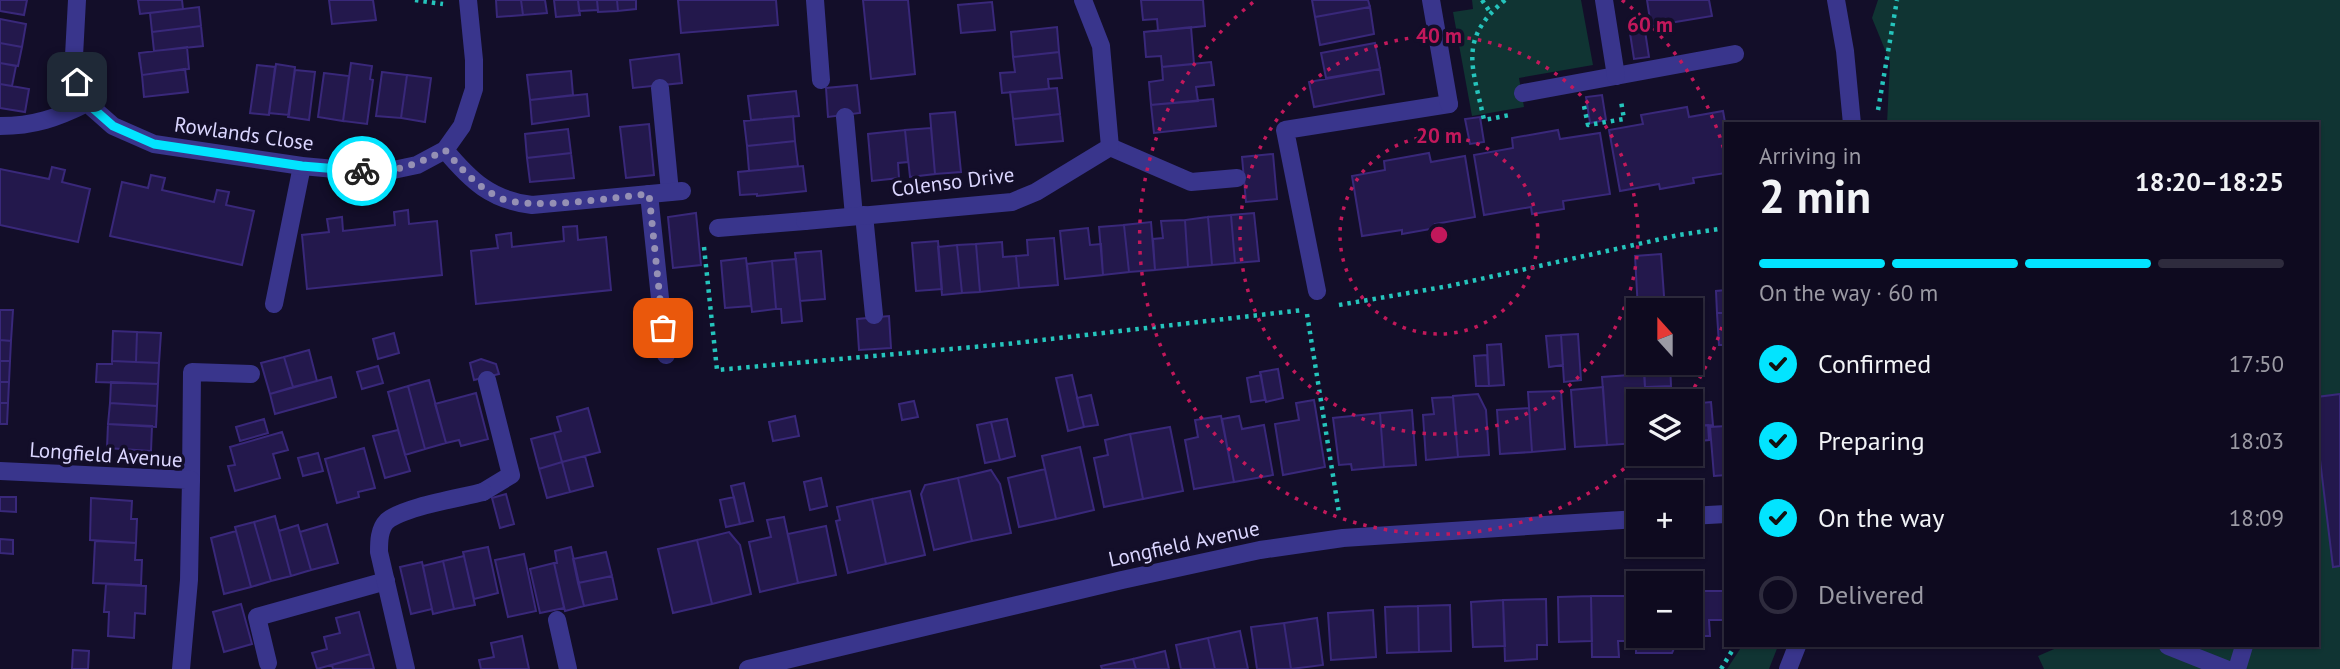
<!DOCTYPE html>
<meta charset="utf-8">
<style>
:root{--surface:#0e0a1f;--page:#1c182c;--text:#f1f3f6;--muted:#9b9aa4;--line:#2e2b3d;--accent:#02e4ff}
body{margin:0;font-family:"PT Sans",sans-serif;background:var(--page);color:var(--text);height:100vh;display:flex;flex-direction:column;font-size:26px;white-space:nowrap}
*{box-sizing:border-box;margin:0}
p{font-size:23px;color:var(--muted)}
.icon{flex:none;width:38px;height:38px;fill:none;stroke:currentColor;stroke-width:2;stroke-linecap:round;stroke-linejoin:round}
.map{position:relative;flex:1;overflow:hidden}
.panel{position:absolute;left:1724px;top:122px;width:595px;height:525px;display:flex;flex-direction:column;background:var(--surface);border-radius:0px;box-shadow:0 2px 5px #0004,0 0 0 2px var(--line)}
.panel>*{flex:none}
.needle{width:46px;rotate:339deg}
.buttons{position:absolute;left:1626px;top:298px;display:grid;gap:14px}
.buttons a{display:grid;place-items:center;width:77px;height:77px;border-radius:0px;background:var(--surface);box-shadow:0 2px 5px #0004,0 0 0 2px var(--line);font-size:35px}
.pin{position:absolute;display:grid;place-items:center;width:60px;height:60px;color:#fff;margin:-30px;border-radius:14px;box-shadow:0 4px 10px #0006}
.courier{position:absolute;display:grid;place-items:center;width:70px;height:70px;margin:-35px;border:5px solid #02e4ff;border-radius:50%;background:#fff;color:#222;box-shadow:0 2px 9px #0007}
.head em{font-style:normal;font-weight:700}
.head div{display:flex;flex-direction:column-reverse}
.head{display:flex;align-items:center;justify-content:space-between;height:119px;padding:0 35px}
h1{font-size:46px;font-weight:700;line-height:52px}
.bar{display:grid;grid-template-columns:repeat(4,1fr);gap:10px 7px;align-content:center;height:84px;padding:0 35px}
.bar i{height:9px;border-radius:5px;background:var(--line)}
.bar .current{background:var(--accent)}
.bar p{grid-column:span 4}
ol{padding:0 35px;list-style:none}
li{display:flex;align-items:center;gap:21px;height:77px}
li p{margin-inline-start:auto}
li .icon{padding:7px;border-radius:50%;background:var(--accent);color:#111;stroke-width:4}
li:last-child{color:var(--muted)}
li i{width:38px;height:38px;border:4px solid var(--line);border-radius:50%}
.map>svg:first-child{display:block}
.green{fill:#103433}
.building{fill:#23184c;stroke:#39287a;stroke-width:2}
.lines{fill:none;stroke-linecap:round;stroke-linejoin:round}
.path{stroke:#25c4bc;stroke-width:4.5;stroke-dasharray:3.5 5;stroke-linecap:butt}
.service{stroke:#39358c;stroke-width:18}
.minor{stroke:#39358c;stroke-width:18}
.tertiary{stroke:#39358c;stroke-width:18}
.done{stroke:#9590b4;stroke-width:7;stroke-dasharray:0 12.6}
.route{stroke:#02e4ff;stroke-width:9}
.ring{fill:none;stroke:#c2185b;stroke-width:3.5;stroke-dasharray:3.5 7}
.labels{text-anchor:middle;stroke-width:7;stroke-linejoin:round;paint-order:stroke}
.street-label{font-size:21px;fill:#dbd6ff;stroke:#130e29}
.centre{fill:#c2185b;stroke:#130e29;stroke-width:3.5}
.ring-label{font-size:21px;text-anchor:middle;font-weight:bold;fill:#c2185b;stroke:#130e29;stroke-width:7;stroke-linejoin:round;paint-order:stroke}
</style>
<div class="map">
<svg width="2340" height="669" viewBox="0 0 2340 669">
<rect width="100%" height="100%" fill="#130e29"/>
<path class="green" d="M1472 0H1581L1593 65 1519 78 1524 107 1472 116 1453 12 1473 9Z
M1878 0H2340V669H2044L2038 656 2061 646H2317V124H1887L1890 62 1872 18Z
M1742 646H1778L1769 669H1727Z"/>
<path class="building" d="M0 0H27L24 15 0 11Z
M138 0H182L183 9 140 14Z
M329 0H373L376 20 332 24Z
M496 0H521L523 15 497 17Z
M521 0H545L547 13 523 15Z
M554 0H578L580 15 556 17Z
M578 0H597L598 10 579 11Z
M597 0H617L618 11 598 12Z
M617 0H636V9L618 11Z
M678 0H776L778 25 681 33Z
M863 0H908L915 74 871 79Z
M1141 0H1203L1205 26 1158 31 1157 19 1143 20Z
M1312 0H1368L1370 7 1315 17Z
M1647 0H1709L1712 16 1651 26Z
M992 2 995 30 961 33 958 5Z
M199 7 201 26 152 32 150 13Z
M1370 7 1374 34 1320 45 1315 17Z
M0 19 26 24 22 47 0 43Z
M201 26 203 46 154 51 152 32Z
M1057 27 1059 52 1013 57 1011 32Z
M1191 27 1194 64 1162 67 1161 56 1146 57 1144 32Z
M1645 31 1649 57 1634 59 1630 33Z
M0 43 22 47 18 66 0 63Z
M1375 43 1380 69 1326 78 1321 53Z
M187 47 189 69 142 75 139 53Z
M1059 52 1062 78 1048 79 1049 89 1002 93 1000 73 1015 72 1013 57Z
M679 54 682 83 633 88 630 60Z
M1211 62 1214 85 1196 87 1198 101 1151 105 1149 82 1163 80 1162 67Z
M0 63 16 66 12 86 0 84Z
M351 63 372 66 370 79 373 80 367 124 343 121Z
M276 64 295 67 289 115 269 113Z
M257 65 275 67 269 115 250 113Z
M185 69 188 92 144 97 142 75Z
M1380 69 1384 94 1314 107 1309 82Z
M295 70 315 72 309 120 288 117Z
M571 71 573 95 530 100 527 75Z
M382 72 407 75 401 118 376 116Z
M324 73 349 76 343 121 318 117Z
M407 75 431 78 425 122 401 118Z
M0 84 29 89 25 112 0 108Z
M857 85 860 113 828 117 826 88Z
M1057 88 1060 114 1013 119 1010 92Z
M796 91 799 116 751 120 748 96Z
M587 94 589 116 532 124 530 100Z
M1602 95 1606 120 1590 123 1586 97Z
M1213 99 1216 126 1154 133 1151 105Z
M1687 107 1689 117 1723 111 1726 128V173L1693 178 1694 183 1660 189 1659 184 1620 191 1609 130 1643 124 1641 115Z
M955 112 961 172 935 174 930 114Z
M1060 114 1063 141 1016 145 1013 119Z
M793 116 795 141 747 146 744 121Z
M1480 117 1484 142 1470 144 1465 119Z
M649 124 654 175 626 178 620 127Z
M931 128 935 174 910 177 905 130Z
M568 129 571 153 527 158 525 134Z
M905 130 908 162 898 163 899 178 872 181 868 134Z
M1558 130 1560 139 1600 133 1610 194 1563 201 1564 209 1532 214 1531 207 1484 215 1474 155 1513 148 1512 138Z
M795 141 798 166 749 171 747 146Z
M571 153 574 178 530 182 527 158Z
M1429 153 1431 162 1465 156 1475 217 1435 224 1436 228 1402 234V230L1362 236 1352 176 1385 170 1384 161Z
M1273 154 1277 199 1246 202 1242 157Z
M803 166 806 191 757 196V194L740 195 738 172Z
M52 167 65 170 62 182 90 189 78 242 0 225V169L49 179Z
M151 175 165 178 162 190 214 202 217 190 229 192 226 205 254 211 242 265 110 236 122 182 148 188Z
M408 210 409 224 437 221 442 275 307 289 302 235 329 232 327 219 342 217 343 231 395 225 394 212Z
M696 213 701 265 673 268 668 217Z
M1254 213 1259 261 1235 263 1231 215Z
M1231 215 1235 263 1212 265 1208 217Z
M1208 217 1212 265 1188 267 1185 220Z
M1185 220 1188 267 1155 270 1153 239 1163 238 1161 221Z
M1151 222 1155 270 1129 272 1124 225Z
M1124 225 1129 272 1103 275 1099 227Z
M577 226 578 240 606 237 611 290 476 304 471 251 498 248 496 235 511 233 512 247 564 241 563 227Z
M1088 228 1090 245 1101 244 1103 275 1065 279 1060 231Z
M1054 238 1058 285 1019 288 1016 256 1028 255 1027 240Z
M938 241 942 289 916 291 912 243Z
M1002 242 1003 257 1016 256 1019 288 980 292 976 244Z
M976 244 980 292 962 293 957 245Z
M957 245 962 293 942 295 938 247Z
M821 251 825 299 800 301 795 253Z
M1661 254 1665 310H1638L1635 256Z
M746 258 751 306 725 308 721 261Z
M796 259 802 321 782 323 781 309H776L772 261Z
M772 261 776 309 752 312 747 264Z
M1726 290V313H1717L1716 291Z
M0 310H13L11 341 0 340Z
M1717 313H1726V345H1719Z
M889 316 891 348 859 350 857 319Z
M113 331 137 332 136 362 112 361Z
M137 332 161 333 159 363 136 362Z
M394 333 399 353 378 359 373 339Z
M1578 334 1581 380 1564 382 1561 335Z
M1561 335 1563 365 1549 367 1546 336Z
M0 340 11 341 10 361H0Z
M1501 344 1504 385 1489 386 1487 345Z
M309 350 317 381 293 387 284 357Z
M1487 355 1489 386H1476L1474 356Z
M284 357 293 387 270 394 261 363Z
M481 359 496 364 499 374 474 380 470 363Z
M0 361H10L9 382H0Z
M112 361 159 363 158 384 96 382 97 364H112Z
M1644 362H1670L1671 386 1645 387Z
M378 366 383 383 362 389 357 372Z
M1278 369 1283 398 1266 402 1260 372Z
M1644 374 1646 401H1638V443L1607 445 1602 377Z
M1072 375 1084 427 1068 431 1056 378Z
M1261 375 1265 400 1251 402 1247 378Z
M331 377 336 397 275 414 270 394Z
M429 380 446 443 425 449 408 386Z
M0 382H9L8 403H0Z
M111 382 158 384 157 406 110 403Z
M408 386 425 449 405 455 388 392Z
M1603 387 1607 445 1575 447 1571 390Z
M1561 391 1565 449 1532 452 1528 392Z
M476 393 488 439 461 446 459 440 446 443 435 404Z
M1478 394 1486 410 1489 455 1458 457 1453 396Z
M2340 394V566L2333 567 2317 435V397Z
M1091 395 1098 425 1084 427 1077 398Z
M1453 397 1458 457 1426 460 1423 415 1434 414 1432 398Z
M1314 400 1325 467 1283 475 1275 424 1299 420 1296 403Z
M914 401 918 417 902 420 899 404Z
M1711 402 1713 425 1690 426V404Z
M0 403H8L7 424H0Z
M110 403 157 406 156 427 108 424Z
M588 408 600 452 562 462 554 433 561 431 557 417Z
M1529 408 1532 452 1500 454 1497 410Z
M1412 410 1416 465 1384 467 1380 413Z
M1380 413 1384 467 1352 470 1351 464 1339 465 1333 418Z
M795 416 799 436 773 441 769 422Z
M1221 416 1234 482 1194 489 1185 440 1198 437 1195 420Z
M1239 416 1242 429 1264 425 1273 475 1234 482 1222 419Z
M264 419 268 433 240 441 236 427Z
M1007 419 1015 456 1000 460 991 422Z
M991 422 1000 460 985 463 977 425Z
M108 424 152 426 151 451 107 448Z
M1708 425 1709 440 1690 442V426Z
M1726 426V475L1714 476 1710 427Z
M1170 427 1183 491 1143 499 1130 434Z
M398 430 410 471 385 478 373 436Z
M282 432 288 450 273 454 280 478 235 491 228 466 235 465 230 447Z
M554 433 562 462 539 469 531 439Z
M1130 434 1143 499 1104 507 1094 458 1108 455 1105 440Z
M1080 447 1094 510 1056 519 1042 456Z
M364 448 375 488 358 492 359 497 337 503 325 459Z
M318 453 323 471 303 476 298 458Z
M585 456 593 486 570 492 562 462Z
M562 462 570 492 547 498 539 469Z
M1045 469 1056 519 1019 527 1008 478Z
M991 470 1000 484 1011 533 972 541 958 478Z
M821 478 827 506 810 510 804 482Z
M958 478 972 541 934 550 921 494 925 485Z
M744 483 753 521 740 524 731 486Z
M910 491 925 555 886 564 872 499Z
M506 494 514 524 500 528 492 498Z
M0 497H16V512L0 511Z
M734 497 740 524 726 527 720 500Z
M91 498 132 501 131 519H137L136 543 90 540Z
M872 499 886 564 848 573 836 521 840 520 837 507Z
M275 516 291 576 271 581 254 522Z
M784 517 798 583 760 592 749 542 771 537 767 520Z
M254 522 271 581 251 587 235 527Z
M327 524 338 563 311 570 300 532Z
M298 525 311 570 291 576 279 531Z
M826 526 836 575 798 583 788 534Z
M236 531 251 587 224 594 211 538Z
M729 532 740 545 751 594 712 604 697 540Z
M0 539 13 540V554L0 553Z
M697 540 712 604 673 613 658 549Z
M95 541 136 543 135 560H142L141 585 93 583Z
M488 547 498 593 474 599 463 552Z
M571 547 584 606 565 611 554 563H557L555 551Z
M606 552 612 576 578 583 573 559Z
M524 554 536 611 508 617 495 560Z
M464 556 475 605 454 609 443 561Z
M443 561 454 609 433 614 423 566Z
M422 562 432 609 411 614 400 567Z
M554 563 564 608 540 613 530 569Z
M612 576 617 599 584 606 578 583Z
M106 584 146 586 145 614 135 613 134 638 108 636 109 612H104Z
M1636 591H1638V635H1680L1672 653H1636Z
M1690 591H1726V620H1709L1710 636H1680L1690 635Z
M1591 596H1634V641H1618L1619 657H1592Z
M1591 596 1592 641 1559 642 1558 597Z
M1546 599 1547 645H1537V659L1505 661 1503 600Z
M1503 600 1505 646 1473 647 1471 602Z
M241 604 252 644 224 652 213 612Z
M1450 605 1451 651 1419 652 1418 606Z
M1418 606 1419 652 1387 653 1385 607Z
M1373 610 1376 657 1331 660 1328 613Z
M359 612 370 654 317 669 312 653 327 649 324 637 340 633 336 618Z
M1317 618 1323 665 1291 669 1284 623Z
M1284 623 1291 669H1257L1251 627Z
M1240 631 1248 669H1215L1208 638Z
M522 636 529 669H481L479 660 494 657 491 643Z
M1208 638 1215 669H1181L1176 645Z
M73 650 89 651 88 669H72Z
M1165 651 1169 669H1136L1133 659Z
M370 654 374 669H333L332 665Z
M1133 659 1136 669H1102L1101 666Z"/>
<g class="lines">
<path class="path" d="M415 0 443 4
M1482 0 1490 12
M1505 0C1457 40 1473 67 1484 120L1510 115
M1584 106 1588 125 1624 119 1621 101
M1878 110 1897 0
M704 247 717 370 1007 344 1303 310
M1339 305 1449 286 1679 235 1726 228
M1307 314 1339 513
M1721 669 1735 646"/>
<path class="service" d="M815 0 821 80
M660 88 670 192
M1523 93 1735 54
M845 117 854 216
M1110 147 1191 182 1237 178
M649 194 666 355
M864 215 874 315
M718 228 805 221
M1317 291 1285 130 1449 104
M274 304 302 166
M191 480 192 372 251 374
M483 492 511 475 487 380
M557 620 568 669
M2168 646 2226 669
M268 663 257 617 386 581
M2237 669 2244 646"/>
<path class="minor" d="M77 0 74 56 77 82 87 103 113 126 154 144 302 166 379 173 417 165 445 150 462 126 474 89V60L468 0
M1431 0 1449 104
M1604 0 1616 76
M0 126C34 126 57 118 87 103
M445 150C471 181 491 200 532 205L682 191
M805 221 1012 202 1036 192 1110 147 1101 46 1083 0
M0 471 191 480 189 580 181 669
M1690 516 1726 514
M406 669 379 552C379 542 379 529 387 521 403 507 460 498 483 492
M748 669 1122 580 1260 550 1343 538 1638 519"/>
<path class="tertiary" d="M1836 0 1845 51 1852 124
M1788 669 1797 646"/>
</g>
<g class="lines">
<path class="done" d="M362 171C393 174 418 164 445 150 461 168 476 186 498 197 527 212 614 197 649 194L663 328"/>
<path class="route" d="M77 82 87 103 113 126 154 144 302 166 362 171"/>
</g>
<g class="ring">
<circle cx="1439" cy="235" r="99"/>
<circle cx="1439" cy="235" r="199"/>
<path d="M1725 317A298 298 0 0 1 1687 399M1640 455A298 298 0 1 1 1256 0M1622 0A298 298 0 0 1 1725 153"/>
</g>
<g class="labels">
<g class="street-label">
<text transform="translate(244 134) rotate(8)" y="7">Rowlands Close</text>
<text transform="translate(953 182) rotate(-7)" y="7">Colenso Drive</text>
<text transform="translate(106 455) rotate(4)" y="7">Longfield Avenue</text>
<text transform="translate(1184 544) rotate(-12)" y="7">Longfield Avenue</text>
</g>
</g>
<circle cx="1439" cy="235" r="10" class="centre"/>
<g class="ring-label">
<text x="1650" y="32">60 m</text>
<text x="1439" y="43">40 m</text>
<text x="1439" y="143">20 m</text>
</g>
</svg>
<div class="buttons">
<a><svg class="needle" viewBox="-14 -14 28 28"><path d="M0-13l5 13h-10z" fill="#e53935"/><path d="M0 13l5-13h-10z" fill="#9b9aa4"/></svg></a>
<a><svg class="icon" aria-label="layers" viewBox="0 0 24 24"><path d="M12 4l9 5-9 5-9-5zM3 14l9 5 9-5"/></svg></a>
<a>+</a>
<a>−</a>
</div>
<div class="pin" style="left:663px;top:328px;background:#ea580c"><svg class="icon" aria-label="bag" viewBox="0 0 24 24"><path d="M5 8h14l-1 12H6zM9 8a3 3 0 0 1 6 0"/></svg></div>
<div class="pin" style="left:77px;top:82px;background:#1f2937"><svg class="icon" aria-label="home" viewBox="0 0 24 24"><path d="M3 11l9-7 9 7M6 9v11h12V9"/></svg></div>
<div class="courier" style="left:362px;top:171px"><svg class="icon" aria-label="bike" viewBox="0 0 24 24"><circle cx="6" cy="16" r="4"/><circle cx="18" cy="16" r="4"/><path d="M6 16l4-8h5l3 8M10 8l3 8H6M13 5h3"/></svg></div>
<section class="panel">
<div class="head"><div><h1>2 min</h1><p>Arriving in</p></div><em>18:20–18:25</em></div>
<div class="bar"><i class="current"></i><i class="current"></i><i class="current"></i><i></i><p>On the way · 60 m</p></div>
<ol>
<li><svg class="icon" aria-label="check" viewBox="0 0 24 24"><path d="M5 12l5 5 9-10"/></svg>Confirmed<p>17:50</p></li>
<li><svg class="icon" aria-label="check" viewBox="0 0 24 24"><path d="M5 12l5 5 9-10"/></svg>Preparing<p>18:03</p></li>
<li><svg class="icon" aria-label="check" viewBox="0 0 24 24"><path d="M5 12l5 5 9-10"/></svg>On the way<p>18:09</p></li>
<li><i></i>Delivered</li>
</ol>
</section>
</div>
